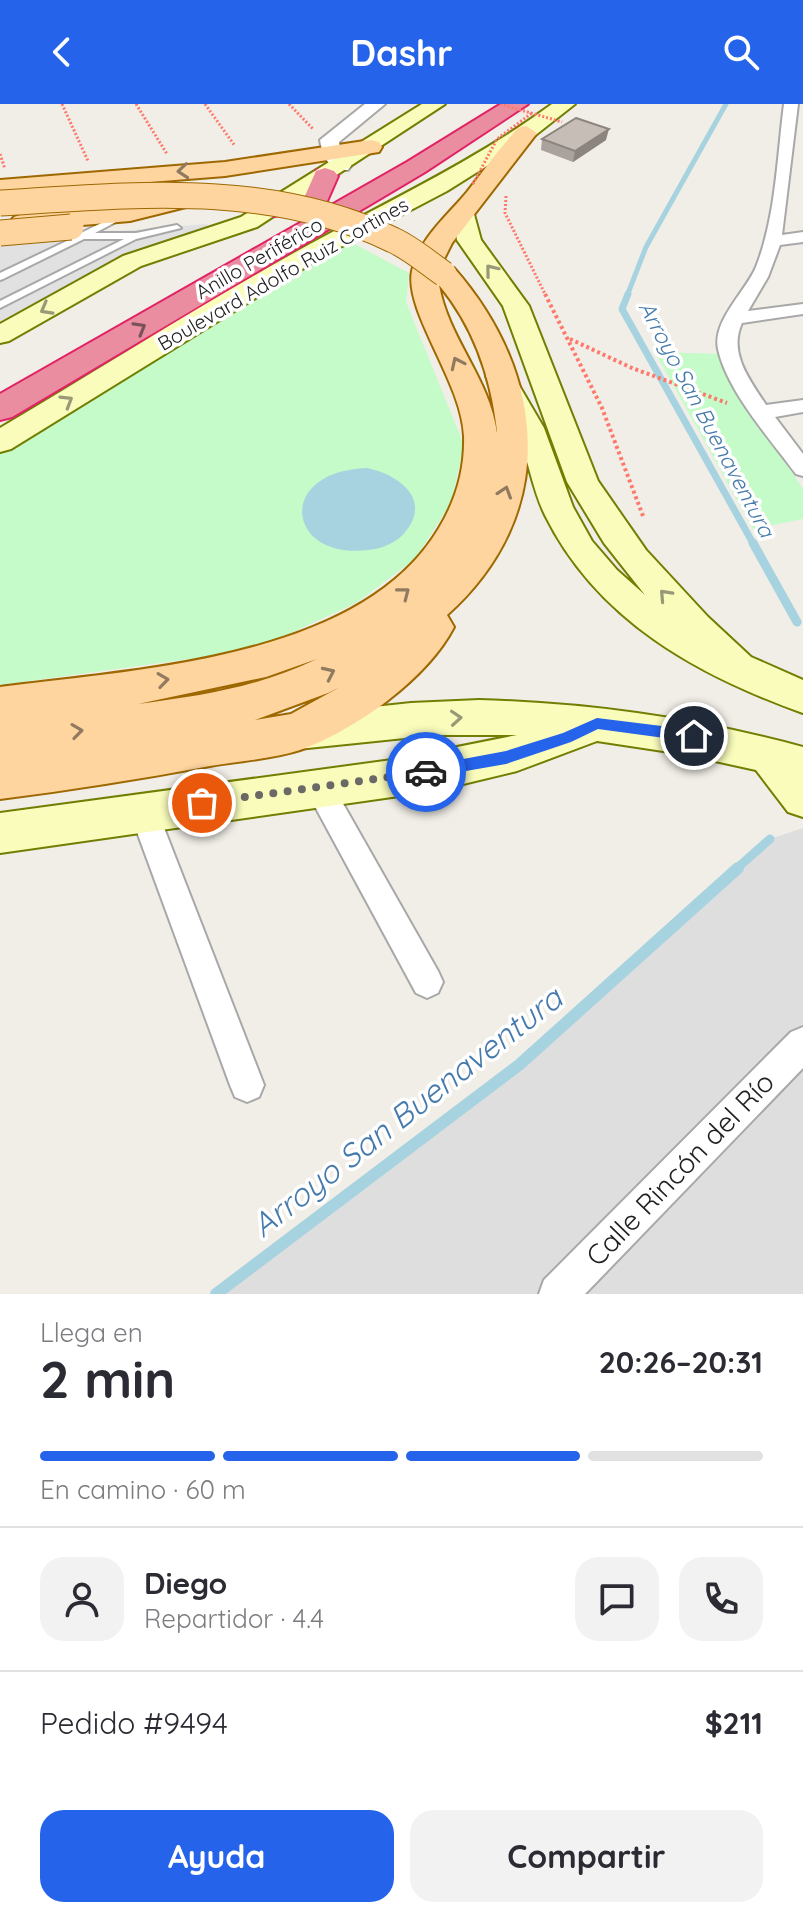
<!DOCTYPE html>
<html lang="es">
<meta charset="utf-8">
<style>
:root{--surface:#fff;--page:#f2f2f3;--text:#2b2b33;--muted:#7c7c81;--line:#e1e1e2;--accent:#2563eb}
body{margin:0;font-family:Quicksand,sans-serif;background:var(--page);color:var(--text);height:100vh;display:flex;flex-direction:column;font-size:30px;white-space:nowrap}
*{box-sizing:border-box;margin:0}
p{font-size:26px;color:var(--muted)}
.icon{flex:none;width:44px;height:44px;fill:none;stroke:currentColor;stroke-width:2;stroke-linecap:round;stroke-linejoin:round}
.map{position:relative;height:1190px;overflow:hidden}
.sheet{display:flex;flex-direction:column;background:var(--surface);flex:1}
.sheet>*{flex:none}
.pin{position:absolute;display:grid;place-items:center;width:68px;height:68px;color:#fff;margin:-34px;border:4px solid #fff;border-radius:50%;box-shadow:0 2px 8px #0007}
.courier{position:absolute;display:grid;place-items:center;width:80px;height:80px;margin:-40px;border:6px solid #2563eb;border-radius:50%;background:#fff;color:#222;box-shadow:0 2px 10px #0007}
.headline em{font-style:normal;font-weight:800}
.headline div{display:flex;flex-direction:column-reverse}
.headline{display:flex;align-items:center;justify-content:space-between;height:136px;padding:0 40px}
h1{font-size:52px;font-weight:800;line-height:60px}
.bar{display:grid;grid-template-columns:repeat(4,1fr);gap:12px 8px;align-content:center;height:96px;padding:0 40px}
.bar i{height:10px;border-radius:6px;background:var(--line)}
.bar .on{background:var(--accent)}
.bar p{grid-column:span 4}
.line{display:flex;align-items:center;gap:20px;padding:0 40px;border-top:2px solid var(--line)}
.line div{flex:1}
.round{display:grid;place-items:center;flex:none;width:84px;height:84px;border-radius:24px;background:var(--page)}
.button{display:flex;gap:16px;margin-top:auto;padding:16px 40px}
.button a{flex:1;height:92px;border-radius:24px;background:var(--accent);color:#fff;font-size:32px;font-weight:800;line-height:92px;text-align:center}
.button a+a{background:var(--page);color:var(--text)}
header{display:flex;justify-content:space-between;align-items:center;height:104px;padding:0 40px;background:var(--accent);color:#fff;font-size:36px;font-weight:800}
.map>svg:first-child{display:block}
.residential{fill:#dfdede}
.park{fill:#c4fbc8}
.parking{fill:#e1e1e1}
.water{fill:#a7d3e0}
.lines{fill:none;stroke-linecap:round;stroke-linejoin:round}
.stream-far3{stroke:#a7d3e0;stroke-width:5}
.stream-far2{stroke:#a7d3e0;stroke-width:7}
.stream-far1{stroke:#a7d3e0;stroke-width:9}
.stream{stroke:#a7d3e0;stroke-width:12}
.service-casing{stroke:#a8a8a8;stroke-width:4}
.minor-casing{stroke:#a8a8a8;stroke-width:4}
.tertiary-casing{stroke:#a8a8a8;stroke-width:4}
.secondary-casing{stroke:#727e02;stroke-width:4}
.primary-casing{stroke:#9d6800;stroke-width:4}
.motorway-casing{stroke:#e12366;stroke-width:4}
.path-far1{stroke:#fe796c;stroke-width:3;stroke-dasharray:2 2;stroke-linecap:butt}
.path{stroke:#fe796c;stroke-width:4;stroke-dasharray:3 3;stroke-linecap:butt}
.service{fill:#fff;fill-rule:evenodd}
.minor{fill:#fff;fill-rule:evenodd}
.tertiary{fill:#fff;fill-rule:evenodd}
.secondary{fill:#f9fcbb;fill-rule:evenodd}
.primary{fill:#fed49f;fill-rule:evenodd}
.motorway{fill:#ea8da0;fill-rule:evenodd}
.primary-bridge-casing{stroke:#9d6800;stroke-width:27;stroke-linecap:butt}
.path-bridge{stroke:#fe796c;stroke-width:3;stroke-dasharray:2 2;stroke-linecap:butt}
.primary-bridge{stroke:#fed49f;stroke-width:25}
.wall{fill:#aaa39d}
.shaded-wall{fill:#8b847f}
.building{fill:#c6bdb6;stroke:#8b847f;stroke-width:2}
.oneway{stroke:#907a60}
.oneway2{stroke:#989976}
.oneway3{stroke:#7b525a}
.route{fill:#2563eb}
.done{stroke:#6a6966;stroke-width:8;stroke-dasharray:0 14.4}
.labels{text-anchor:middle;stroke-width:7;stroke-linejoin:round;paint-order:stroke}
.far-street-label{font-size:20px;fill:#212121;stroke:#fff}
.far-water-label{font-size:22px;font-style:italic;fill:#467aac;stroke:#fff}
.near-street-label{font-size:28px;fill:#212121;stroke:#fff}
.near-water-label{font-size:32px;font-style:italic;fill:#467aac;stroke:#fff}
</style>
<header><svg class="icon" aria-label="back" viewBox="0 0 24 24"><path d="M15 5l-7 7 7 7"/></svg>Dashr<svg class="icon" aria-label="search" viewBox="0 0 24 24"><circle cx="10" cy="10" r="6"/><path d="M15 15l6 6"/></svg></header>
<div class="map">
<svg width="803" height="1190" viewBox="0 0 803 1190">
<rect width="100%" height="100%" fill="#f1eee7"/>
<path class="residential" d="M803 724V1190H216L519 961 770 735Z"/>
<path class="park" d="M347 136 409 169 406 198 464 341 451 399 415 455 356 499 254 546 0 581V349Z
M655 248 720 250 752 308 803 385V415L753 425Z"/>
<path class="parking" d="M206 120 213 124 135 146 0 217V137Z"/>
<path class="water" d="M367 364C397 370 432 394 406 427 398 438 382 445 368 446 286 456 275 367 367 364Z"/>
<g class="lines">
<path class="stream-far3" d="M627 192 646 143 726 0"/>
<path class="stream-far2" d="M628 190 622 205 754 441"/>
<path class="stream-far1" d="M753 439 797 518
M735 766 770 735"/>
<path class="stream" d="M216 1190 519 961 738 764"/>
<defs>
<path id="service" d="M122 109 129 111 95 129H136L177 121 181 124 136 135 0 204V197L124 135H84L3 175 0 176V169L71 135 60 134V130L81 129Z"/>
<path id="minor" d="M784 0H798L782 131 803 128V138L780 141 768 173 748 207 803 200V210L742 219C728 249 750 276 766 301L803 296V308L775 313 803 350V372L796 370C771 336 727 287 718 245 712 217 746 187 756 163 776 112 777 54 784 0Z
M319 671 329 675 438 867 443 878 438 889 427 894 416 889 305 684 309 675Z
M143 693 153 697 157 706 264 981 259 993 247 998 235 993 230 981 129 706 133 697Z
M803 923V964L585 1190H539L544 1176 791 928Z"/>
<path id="tertiary" d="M365 0H385L339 38 341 50 351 62 348 66H334L323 51 320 36Z"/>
<path id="secondary" d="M422 0H445L257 123 141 162 9 237 0 239V220L123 152 241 113Z
M552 0H575L533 33 447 87 325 151 11 345 0 348V324C103 263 205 198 310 140 392 95 476 56 552 0Z
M464 101 472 103 481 136 529 202 598 377 646 446 708 513 751 553 803 576V609C697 571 597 516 545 411 535 391 531 369 524 348 515 321 501 296 486 272L490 266 500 263 510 266 544 324 573 403 592 437 617 466 645 491 604 439 567 378 503 202 457 136 453 108 456 103Z
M479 596C590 599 696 614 803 643V713L788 708 756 666 683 650 597 637 517 667 434 687 0 749V709L392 656 517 631H434L298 645 284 640 278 628 284 616 298 611 411 599Z"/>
<path id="primary" d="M526 22 537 29 452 139 440 163 454 164C548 271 559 411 447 511L454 523C427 575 354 627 300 646 272 655 239 657 210 662 140 675 71 686 0 695V583C137 565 362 555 439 424 456 396 465 365 464 332 462 278 404 208 412 167 418 136 448 111 467 88 482 69 496 49 512 31L518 24ZM439 181C474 223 491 273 497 327V329C490 275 448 234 439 181ZM317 555C259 583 200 592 138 600L266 573ZM340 583 291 610 255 616 328 589Z
M371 36 379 38 382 43 379 48 225 72 0 90V76L225 58Z
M213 82 222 84 225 89 222 94 130 117 23 126 14 123 10 118 14 113 23 110 130 101Z"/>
<path id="motorway" d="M501 0H528L425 68 12 313 0 316V290L407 58Z
M325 64 334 67 338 72 324 104 274 112 265 110 261 104 265 98 305 92 316 67Z"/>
</defs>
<use href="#service" class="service-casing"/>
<use href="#minor" class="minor-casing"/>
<use href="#tertiary" class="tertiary-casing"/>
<use href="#secondary" class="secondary-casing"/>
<use href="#primary" class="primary-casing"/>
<use href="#motorway" class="motorway-casing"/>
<path class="path-far1" d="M62 0 88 57
M136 0 167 50
M205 0 235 42
M289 0 313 25
M0 50 5 65
M506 92 505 109 546 192"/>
<path class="path" d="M545 190 602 304 643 412
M570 235 632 264 727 299"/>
<use href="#service" class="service"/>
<use href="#minor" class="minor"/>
<use href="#tertiary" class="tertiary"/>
<use href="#secondary" class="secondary"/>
<use href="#primary" class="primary"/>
<use href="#motorway" class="motorway"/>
<defs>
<path id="primary-bridge" d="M0 99C132 91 270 76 393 136 411 144 428 159 444 170
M0 129 71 123"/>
</defs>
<use href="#primary-bridge" class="primary-bridge-casing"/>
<path class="path-bridge" d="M500 0 562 18
M473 80 497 35 532 9"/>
<use href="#primary-bridge" class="primary-bridge"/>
</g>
<path class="wall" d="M542 35 606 36 573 58 541 46Z"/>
<path class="shaded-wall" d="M609 25 606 36 573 58 575 47Z"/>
<path class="building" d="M576 14 609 25 575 47 542 35Z"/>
<defs><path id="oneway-chevron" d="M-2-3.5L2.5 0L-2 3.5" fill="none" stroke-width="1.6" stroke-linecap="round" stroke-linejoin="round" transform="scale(2)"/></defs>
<g class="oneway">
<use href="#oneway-chevron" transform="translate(183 67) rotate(175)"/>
<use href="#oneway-chevron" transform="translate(457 259) rotate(-115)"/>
<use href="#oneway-chevron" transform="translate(505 388) rotate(-72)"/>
<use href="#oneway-chevron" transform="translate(404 489) rotate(-38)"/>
<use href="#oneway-chevron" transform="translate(329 569) rotate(-25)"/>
<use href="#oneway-chevron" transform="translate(163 576) rotate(-8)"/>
<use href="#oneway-chevron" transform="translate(77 627) rotate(-8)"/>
</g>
<g class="oneway2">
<use href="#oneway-chevron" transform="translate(491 166) rotate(-129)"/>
<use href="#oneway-chevron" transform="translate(46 205) rotate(151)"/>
<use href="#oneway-chevron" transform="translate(67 297) rotate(-31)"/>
<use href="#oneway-chevron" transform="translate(665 491) rotate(-133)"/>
<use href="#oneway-chevron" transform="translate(456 614) rotate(-4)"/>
</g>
<use class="oneway3" href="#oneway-chevron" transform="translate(140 224) rotate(-30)"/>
<path class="route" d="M597 614 694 626 701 632 694 638 598 625 571 638 506 660 426 674 419 668 426 662 506 647 563 629Z"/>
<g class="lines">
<path class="done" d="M202 699 426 668"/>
</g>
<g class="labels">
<g class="far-street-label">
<text transform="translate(259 154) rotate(-30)" y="7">Anillo Periférico</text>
<text transform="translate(283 170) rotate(-30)" y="7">Boulevard Adolfo Ruiz Cortines</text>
</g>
<g class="far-water-label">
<text transform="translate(707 315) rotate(62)" y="8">Arroyo San Buenaventura</text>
</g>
<g class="near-street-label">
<text transform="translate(680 1065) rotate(-46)" y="10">Calle Rincón del Río</text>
</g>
<g class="near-water-label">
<text transform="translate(407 1008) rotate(-38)" y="11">Arroyo San Buenaventura</text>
</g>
</g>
</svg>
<div class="pin" style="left:202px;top:699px;background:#ea580c"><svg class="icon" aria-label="bag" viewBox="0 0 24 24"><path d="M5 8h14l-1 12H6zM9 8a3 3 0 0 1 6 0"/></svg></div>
<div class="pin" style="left:694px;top:632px;background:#1f2937"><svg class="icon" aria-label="home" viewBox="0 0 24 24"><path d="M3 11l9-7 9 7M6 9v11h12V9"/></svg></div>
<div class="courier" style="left:426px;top:668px"><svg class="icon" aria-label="car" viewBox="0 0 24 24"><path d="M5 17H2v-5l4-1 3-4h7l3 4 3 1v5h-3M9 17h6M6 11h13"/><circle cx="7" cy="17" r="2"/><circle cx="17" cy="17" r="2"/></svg></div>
</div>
<section class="sheet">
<div class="headline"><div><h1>2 min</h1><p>Llega en</p></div><em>20:26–20:31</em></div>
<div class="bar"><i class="on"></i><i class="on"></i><i class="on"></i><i></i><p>En camino · 60 m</p></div>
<div class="line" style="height:144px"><a class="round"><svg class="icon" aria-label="person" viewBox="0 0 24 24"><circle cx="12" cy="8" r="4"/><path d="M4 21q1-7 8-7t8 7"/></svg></a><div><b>Diego</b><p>Repartidor · 4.4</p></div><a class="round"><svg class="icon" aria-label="chat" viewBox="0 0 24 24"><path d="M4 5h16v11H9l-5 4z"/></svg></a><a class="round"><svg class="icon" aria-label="phone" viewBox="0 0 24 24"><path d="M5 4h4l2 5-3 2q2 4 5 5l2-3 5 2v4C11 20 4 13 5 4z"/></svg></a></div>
<div class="line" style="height:104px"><div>Pedido #9494</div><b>$211</b></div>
<div class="button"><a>Ayuda</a><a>Compartir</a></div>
</section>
